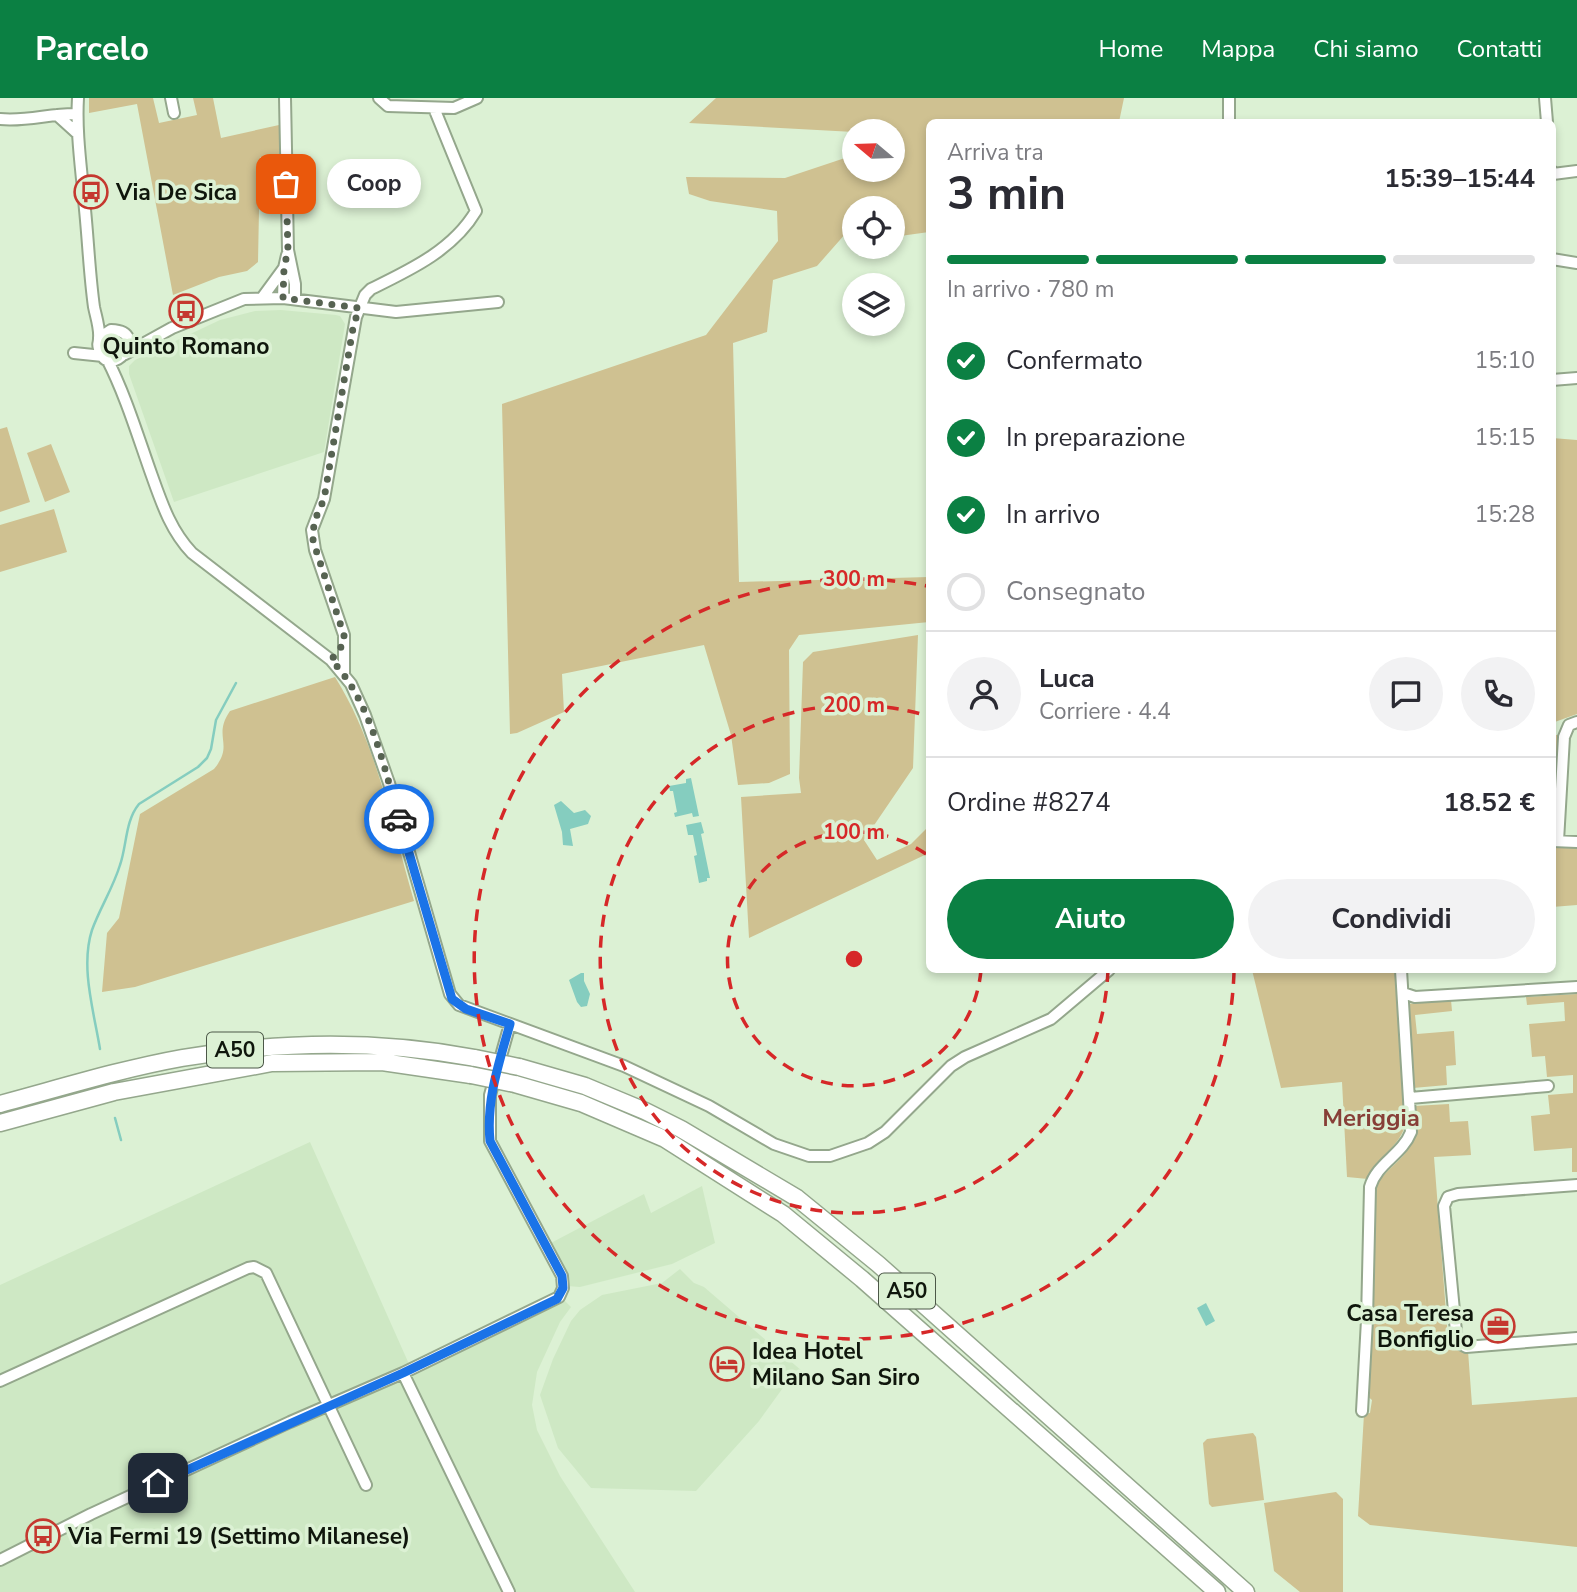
<!DOCTYPE html>
<html lang="it">
<meta charset="utf-8">
<style>
:root{--surface:#fff;--page:#f2f2f3;--text:#2b2b33;--muted:#7c7c81;--line:#e1e1e2;--accent:#0b8043}
body{margin:0;font-family:"Nunito Sans",sans-serif;background:var(--page);color:var(--text);height:100vh;display:flex;flex-direction:column;font-size:26px;white-space:nowrap}
*{box-sizing:border-box;margin:0}
p{font-size:23px;color:var(--muted)}
.icon{flex:none;width:38px;height:38px;fill:none;stroke:currentColor;stroke-width:2;stroke-linecap:round;stroke-linejoin:round}
.map{position:relative;flex:1;overflow:hidden}
.panel{position:absolute;left:926px;top:21px;width:630px;height:854px;display:flex;flex-direction:column;background:var(--surface);border-radius:10px;box-shadow:0 4px 10px #0003}
.panel>*{flex:none}
.needle{width:46px;rotate:289deg}
.fabs{position:absolute;left:842px;top:21px;display:grid;gap:14px}
.fabs a{display:grid;place-items:center;width:63px;height:63px;border-radius:50%;background:var(--surface);box-shadow:0 4px 10px #0003;font-size:35px}
.pin{position:absolute;display:grid;place-items:center;width:60px;height:60px;color:#fff;margin:-30px;border-radius:14px;box-shadow:0 4px 10px #0006}
.courier{position:absolute;display:grid;place-items:center;width:70px;height:70px;margin:-35px;border:5px solid #1a73e8;border-radius:50%;background:#fff;color:#222;box-shadow:0 2px 9px #0007}
.bubble{position:absolute;height:49px;border-radius:24px;background:var(--surface);box-shadow:0 4px 10px #0003;font-size:23px;font-weight:700;line-height:49px;text-align:center}
.summary em{font-style:normal;font-weight:700}
.summary div{display:flex;flex-direction:column-reverse}
.summary{display:flex;align-items:center;justify-content:space-between;height:119px;padding:0 21px}
h1{font-size:46px;font-weight:700;line-height:52px}
.bar{display:grid;grid-template-columns:repeat(4,1fr);gap:10px 7px;align-content:center;height:84px;padding:0 21px}
.bar i{height:9px;border-radius:5px;background:var(--line)}
.bar .active{background:var(--accent)}
.bar p{grid-column:span 4}
.line{display:flex;align-items:center;gap:18px;padding:0 21px;border-top:2px solid var(--line)}
.line div{flex:1}
.round{display:grid;place-items:center;flex:none;width:74px;height:74px;border-radius:37px;background:var(--page)}
ol{padding:0 21px;list-style:none}
li{display:flex;align-items:center;gap:21px;height:77px}
li p{margin-inline-start:auto}
li .icon{padding:7px;border-radius:50%;background:var(--accent);color:#fff;stroke-width:4}
li:last-child{color:var(--muted)}
li i{width:38px;height:38px;border:4px solid var(--line);border-radius:50%}
.primary-button{display:flex;gap:14px;margin-top:auto;padding:14px 21px}
.primary-button a{flex:1;height:80px;border-radius:42px;background:var(--accent);color:#fff;font-size:28px;font-weight:700;line-height:80px;text-align:center}
.primary-button a+a{background:var(--page);color:var(--text)}
header{display:flex;align-items:center;gap:42px;box-sizing:border-box;height:98px;padding:0 35px;background:var(--accent);color:#fff}
header strong{font-size:33px}
nav{display:flex;gap:38px;margin-inline-start:auto;font-size:24px}
.map>svg:first-child{display:block}
.built{fill:#cee8c4}
.green{fill:#cfc191}
.water{fill:#85cdbf}
.lines{fill:none;stroke-linecap:round;stroke-linejoin:round}
.stream{stroke:#85cdbf;stroke-width:2.5}
.minor-casing{stroke:#94a78c;stroke-width:14}
.highway-casing{stroke:#94a78c;stroke-width:19}
.minor{stroke:#fff;stroke-width:10}
.highway{stroke:#fff;stroke-width:16}
.highway-bridge-casing{stroke:#94a78c;stroke-width:19;stroke-linecap:butt}
.highway-bridge{stroke:#fff;stroke-width:16}
.done{stroke:#576352;stroke-width:7;stroke-dasharray:0 12.6}
.route{stroke:#1a73e8;stroke-width:9}
.ring{fill:none;stroke:#d62828;stroke-width:3.5;stroke-dasharray:12 9}
.labels{text-anchor:middle;stroke-width:7;stroke-linejoin:round;paint-order:stroke}
.shield{fill:#dcf1d4;stroke:#4c5848;stroke-width:2}
.shield-label{font-size:21px;font-weight:bold;fill:#0f160c}
.poi-label{font-size:23px;font-weight:bold;fill:#0f160c;stroke:#dcf1d4;text-anchor:start}
.neighbourhood-label{font-size:24px;font-weight:bold;fill:#873f37;stroke:#dcf1d4}
.centre{fill:#d62828;stroke:#dcf1d4;stroke-width:3.5}
.ring-label{font-size:21px;text-anchor:middle;font-weight:bold;fill:#d62828;stroke:#dcf1d4;stroke-width:7;stroke-linejoin:round;paint-order:stroke}
</style>
<header>
<strong>Parcelo</strong>
<nav><a>Home</a><a>Mappa</a><a>Chi siamo</a><a>Contatti</a></nav>
</header>
<div class="map">
<svg width="1577" height="1494" viewBox="0 0 1577 1494">
<rect width="100%" height="100%" fill="#dcf1d4"/>
<path class="built" d="M281 212 336 217 340 218 345 226 324 354 174 404 129 276V268L135 262 220 222 255 213Z
M310 1044 413 1275 564 1202 571 1209 560 1224 537 1274 532 1307 537 1332 560 1378 635 1494H0V1187Z
M702 1088 715 1145 672 1166 580 1189 567 1188 549 1146 644 1096 651 1115Z
M680 1171 694 1185 704 1189 809 1279 785 1287 759 1323 696 1393 591 1390 558 1350 540 1297 553 1261 571 1223 580 1212 602 1197 662 1185Z"/>
<path class="green" d="M89 0H153L159 25 197 17 193 0H213L221 40 279 27V56L260 59 258 164 247 173 219 179 173 197 137 6 89 15Z
M716 0H1124L1119 24H929V134L893 139 892 110H854V126L817 168 773 182 767 234 733 245 739 484 929 479V524L799 537 789 552 790 676 769 685 738 687 731 637 704 547 562 576 564 614 517 635 510 636 502 306 706 237 778 143 777 113 710 103 689 96 686 79 785 80 854 57V72H892V33L854 34 689 25Z
M7 329 30 404 0 414V331Z
M1552 340 1577 342V616L1552 625Z
M51 346 70 394 45 404 27 355Z
M54 411 67 454 0 474V427Z
M918 537 913 670 864 742 877 762 911 746 929 728V755L749 840 741 699 801 695 799 680 803 564 813 554Z
M335 579C377 646 392 728 414 803L135 889 102 894 107 835 119 820 140 716 214 671C235 646 212 639 230 613Z
M1552 637H1559L1553 736H1552Z
M1552 750H1577V807L1552 809Z
M1252 872H1396L1406 1024C1401 1049 1377 1058 1368 1081L1347 1079 1342 984 1281 990Z
M1577 896V1074H1572V1050L1534 1053 1531 1018 1550 1016 1548 997 1573 995V977L1547 979 1545 958 1532 959 1529 926 1565 923 1564 904 1527 907 1526 899Z
M1451 902 1452 913 1415 917 1417 936 1454 933 1456 967 1446 968 1447 987 1413 990 1407 906Z
M1449 1006 1450 1024 1468 1023 1471 1057 1434 1059 1448 1240 1458 1252 1468 1253 1472 1307 1577 1299V1449L1370 1427 1358 1418 1364 1316 1370 1315 1372 1302 1366 1297 1375 1091C1383 1071 1406 1062 1413 1042 1416 1032 1415 1019 1414 1008Z
M1253 1335 1256 1339 1264 1402 1212 1409 1209 1406 1203 1345 1207 1341Z
M1336 1394 1343 1401V1494H1300L1274 1473 1264 1405Z"/>
<path class="water" d="M691 680 699 718 693 719 692 715 675 719 674 715 677 714 673 693H670L669 688 686 685V681Z
M561 703 574 715 585 712 591 718 588 726 570 731 573 748 563 747 562 734 554 707Z
M701 724 704 735 701 736 710 780H707V783L699 785 694 758 697 757 693 737H688L686 727Z
M581 875H584V883L590 896 587 908 581 909 577 904 569 882Z
M1206 1205 1215 1223 1206 1228 1197 1210Z"/>
<g class="lines">
<path class="stream" d="M100 951C94 914 80 869 92 832 100 810 113 790 120 767 127 747 125 723 139 706L198 669 207 660 211 651 216 622 236 585
M115 1020 121 1042"/>
<defs>
<path id="minor" d="M78 0C76 34 81 68 84 102 88 137 89 173 94 209 96 219 100 230 99 240 99 248 97 244 99 251 109 286 153 233 111 232L99 240
M171 0 174 15
M285 0 288 152 295 186V201
M379 0 388 8 454 10 477 0
M1229 0V24
M1545 0 1547 24
M57 17 78 36
M0 21C27 24 51 15 77 16
M1552 73 1553 76 1577 73
M1552 161 1577 165
M262 200 284 170
M283 200 284 170 287 157
M74 255 103 258
M125 256 172 230 244 201 283 200 396 214 498 204
M107 261C126 298 138 339 152 378 162 406 171 433 192 455L331 562 351 586 365 617 389 685 450 896 459 907 624 968 709 1008 774 1046 809 1058H830L868 1045 885 1034 951 968 965 959 1051 921 1109 872
M1552 282 1577 280
M344 575V537L315 452 312 432 324 401 356 219 365 197 371 191C410 172 453 152 476 113L434 10
M1552 743 1577 744
M1558 743 1564 639 1569 627 1577 624
M1403 895 1415 899 1577 889
M1410 1000 1548 988
M1577 1087 1458 1096 1448 1099 1444 1108 1457 1244 1466 1249 1577 1240
M403 1275 509 1494
M0 1283 248 1170 254 1169 266 1175 366 1387
M1362 1313 1367 1222 1370 1089C1377 1065 1402 1057 1411 1034L1401 872
M0 1462 91 1416 290 1324 403 1275 559 1199 563 1190 562 1178 490 1043V997L510 926"/>
<path id="highway" d="M519 969 585 988 645 1013 681 1031 797 1100 878 1166 1246 1494
M515 986 581 1005 665 1041 783 1116 862 1181 1217 1494
M0 1006C60 990 121 971 182 960 279 943 378 942 475 960
M0 1025 114 994 272 965 382 964 471 977"/>
</defs>
<use href="#minor" class="minor-casing"/>
<use href="#highway" class="highway-casing"/>
<use href="#minor" class="minor"/>
<use href="#highway" class="highway"/>
<defs>
<path id="highway-bridge" d="M475 960 519 969
M471 977 515 986"/>
</defs>
<use href="#highway-bridge" class="highway-bridge-casing"/>
<use href="#highway-bridge" class="highway-bridge"/>
</g>
<g class="lines">
<path class="done" d="M286 86 288 152 284 170 283 200 359 210 353 230 324 401 314 424 313 443 344 537V545L331 562C370 601 384 669 399 721"/>
<path class="route" d="M158 1385 403 1275 557 1201 563 1190 562 1178 490 1043C486 1002 499 965 510 926L466 911 452 901 399 721"/>
</g>
<g class="ring">
<path d="M981 872A127 127 0 1 1 929 758"/>
<path d="M1108 872A254 254 0 1 1 928 618"/>
<path d="M1234 874A380 380 0 1 1 927 488"/>
</g>
<defs>
<symbol id="bus-ring" viewBox="-11 -11 22 22"><circle r="9.5" fill="#dcf1d4" stroke="#c5382f" stroke-width="1.5"/><path d="M-5-6H5V4H4V6H2V4H-2V6H-4V4H-5ZM-3.5-4V0h7V-4ZM-3.5 1.2v1.5H-2V1.2ZM2 1.2v1.5H3.5V1.2Z" fill="#c5382f"/></symbol>
<symbol id="office-ring" viewBox="-11 -11 22 22"><circle r="9.5" fill="#dcf1d4" stroke="#c5382f" stroke-width="1.5"/><path d="M-6-3h4V-5.5h4V-3h4V5H-6ZM-1-4.5V-3h2v-1.5ZM-6 0V1H6V0Z" fill="#c5382f"/></symbol>
<symbol id="hotel-ring" viewBox="-11 -11 22 22"><circle r="9.5" fill="#dcf1d4" stroke="#c5382f" stroke-width="1.5"/><path d="M-6-4.5h1.5V1H6V5H4.5V3h-9V5H-6ZM-4 0a1.8 1.8 0 1 1 3.6 0ZM.5 0V-2.5h3Q6-2.5 6 0Z" fill="#c5382f"/></symbol>
</defs>
<g fill-rule="evenodd">
<use href="#bus-ring" x="72" y="75" width="38" height="38"/>
<use href="#bus-ring" x="167" y="194" width="38" height="38"/>
<use href="#office-ring" x="1479" y="1209" width="38" height="38"/>
<use href="#hotel-ring" x="708" y="1247" width="38" height="38"/>
<use href="#bus-ring" x="24" y="1419" width="38" height="38"/>
</g>
<g class="labels">
<g class="shield">
<rect x="207" y="934.5" width="56" height="35" rx="5"/>
<rect x="879" y="1175.5" width="56" height="35" rx="5"/>
</g>
<g class="shield-label">
<text x="235" y="959">A50</text>
<text x="907" y="1200">A50</text>
</g>
<g class="poi-label">
<text x="116" y="102">Via De Sica</text>
<text x="186" y="256" text-anchor="middle">Quinto Romano</text>
<text x="1474" y="1223" text-anchor="end">Casa Teresa<tspan x="1474" dy="26">Bonfiglio</tspan></text>
<text x="752" y="1261">Idea Hotel<tspan x="752" dy="26">Milano San Siro</tspan></text>
<text x="68" y="1446">Via Fermi 19 (Settimo Milanese)</text>
</g>
<g class="neighbourhood-label">
<text x="1371" y="1028">Meriggia</text>
</g>
</g>
<circle cx="854" cy="861" r="10" class="centre"/>
<g class="ring-label">
<text x="854" y="488">300 m</text>
<text x="854" y="614">200 m</text>
<text x="854" y="741">100 m</text>
</g>
</svg>
<div class="fabs">
<a><svg class="needle" viewBox="-14 -14 28 28"><path d="M0-13l5 13h-10z" fill="#e53935"/><path d="M0 13l5-13h-10z" fill="#7c7c81"/></svg></a>
<a><svg class="icon" aria-label="locate" viewBox="0 0 24 24"><circle cx="12" cy="12" r="6"/><path d="M12 2v4M12 18v4M2 12h4M18 12h4"/></svg></a>
<a><svg class="icon" aria-label="layers" viewBox="0 0 24 24"><path d="M12 4l9 5-9 5-9-5zM3 14l9 5 9-5"/></svg></a>
</div>
<div class="pin" style="left:286px;top:86px;background:#ea580c"><svg class="icon" aria-label="bag" viewBox="0 0 24 24"><path d="M5 8h14l-1 12H6zM9 8a3 3 0 0 1 6 0"/></svg></div>
<div class="pin" style="left:158px;top:1385px;background:#1f2937"><svg class="icon" aria-label="home" viewBox="0 0 24 24"><path d="M3 11l9-7 9 7M6 9v11h12V9"/></svg></div>
<div class="courier" style="left:399px;top:721px"><svg class="icon" aria-label="car" viewBox="0 0 24 24"><path d="M5 17H2v-5l4-1 3-4h7l3 4 3 1v5h-3M9 17h6M6 11h13"/><circle cx="7" cy="17" r="2"/><circle cx="17" cy="17" r="2"/></svg></div>
<div class="bubble" style="left:327px;top:61px;width:94px">Coop</div>
<section class="panel">
<div class="summary"><div><h1>3 min</h1><p>Arriva tra</p></div><em>15:39–15:44</em></div>
<div class="bar"><i class="active"></i><i class="active"></i><i class="active"></i><i></i><p>In arrivo · 780 m</p></div>
<ol>
<li><svg class="icon" aria-label="check" viewBox="0 0 24 24"><path d="M5 12l5 5 9-10"/></svg>Confermato<p>15:10</p></li>
<li><svg class="icon" aria-label="check" viewBox="0 0 24 24"><path d="M5 12l5 5 9-10"/></svg>In preparazione<p>15:15</p></li>
<li><svg class="icon" aria-label="check" viewBox="0 0 24 24"><path d="M5 12l5 5 9-10"/></svg>In arrivo<p>15:28</p></li>
<li><i></i>Consegnato</li>
</ol>
<div class="line" style="height:126px"><a class="round"><svg class="icon" aria-label="person" viewBox="0 0 24 24"><circle cx="12" cy="8" r="4"/><path d="M4 21q1-7 8-7t8 7"/></svg></a><div><b>Luca</b><p>Corriere · 4.4</p></div><a class="round"><svg class="icon" aria-label="chat" viewBox="0 0 24 24"><path d="M4 5h16v11H9l-5 4z"/></svg></a><a class="round"><svg class="icon" aria-label="phone" viewBox="0 0 24 24"><path d="M5 4h4l2 5-3 2q2 4 5 5l2-3 5 2v4C11 20 4 13 5 4z"/></svg></a></div>
<div class="line" style="height:91px"><div>Ordine #8274</div><b>18.52 €</b></div>
<div class="primary-button"><a>Aiuto</a><a>Condividi</a></div>
</section>
</div>
